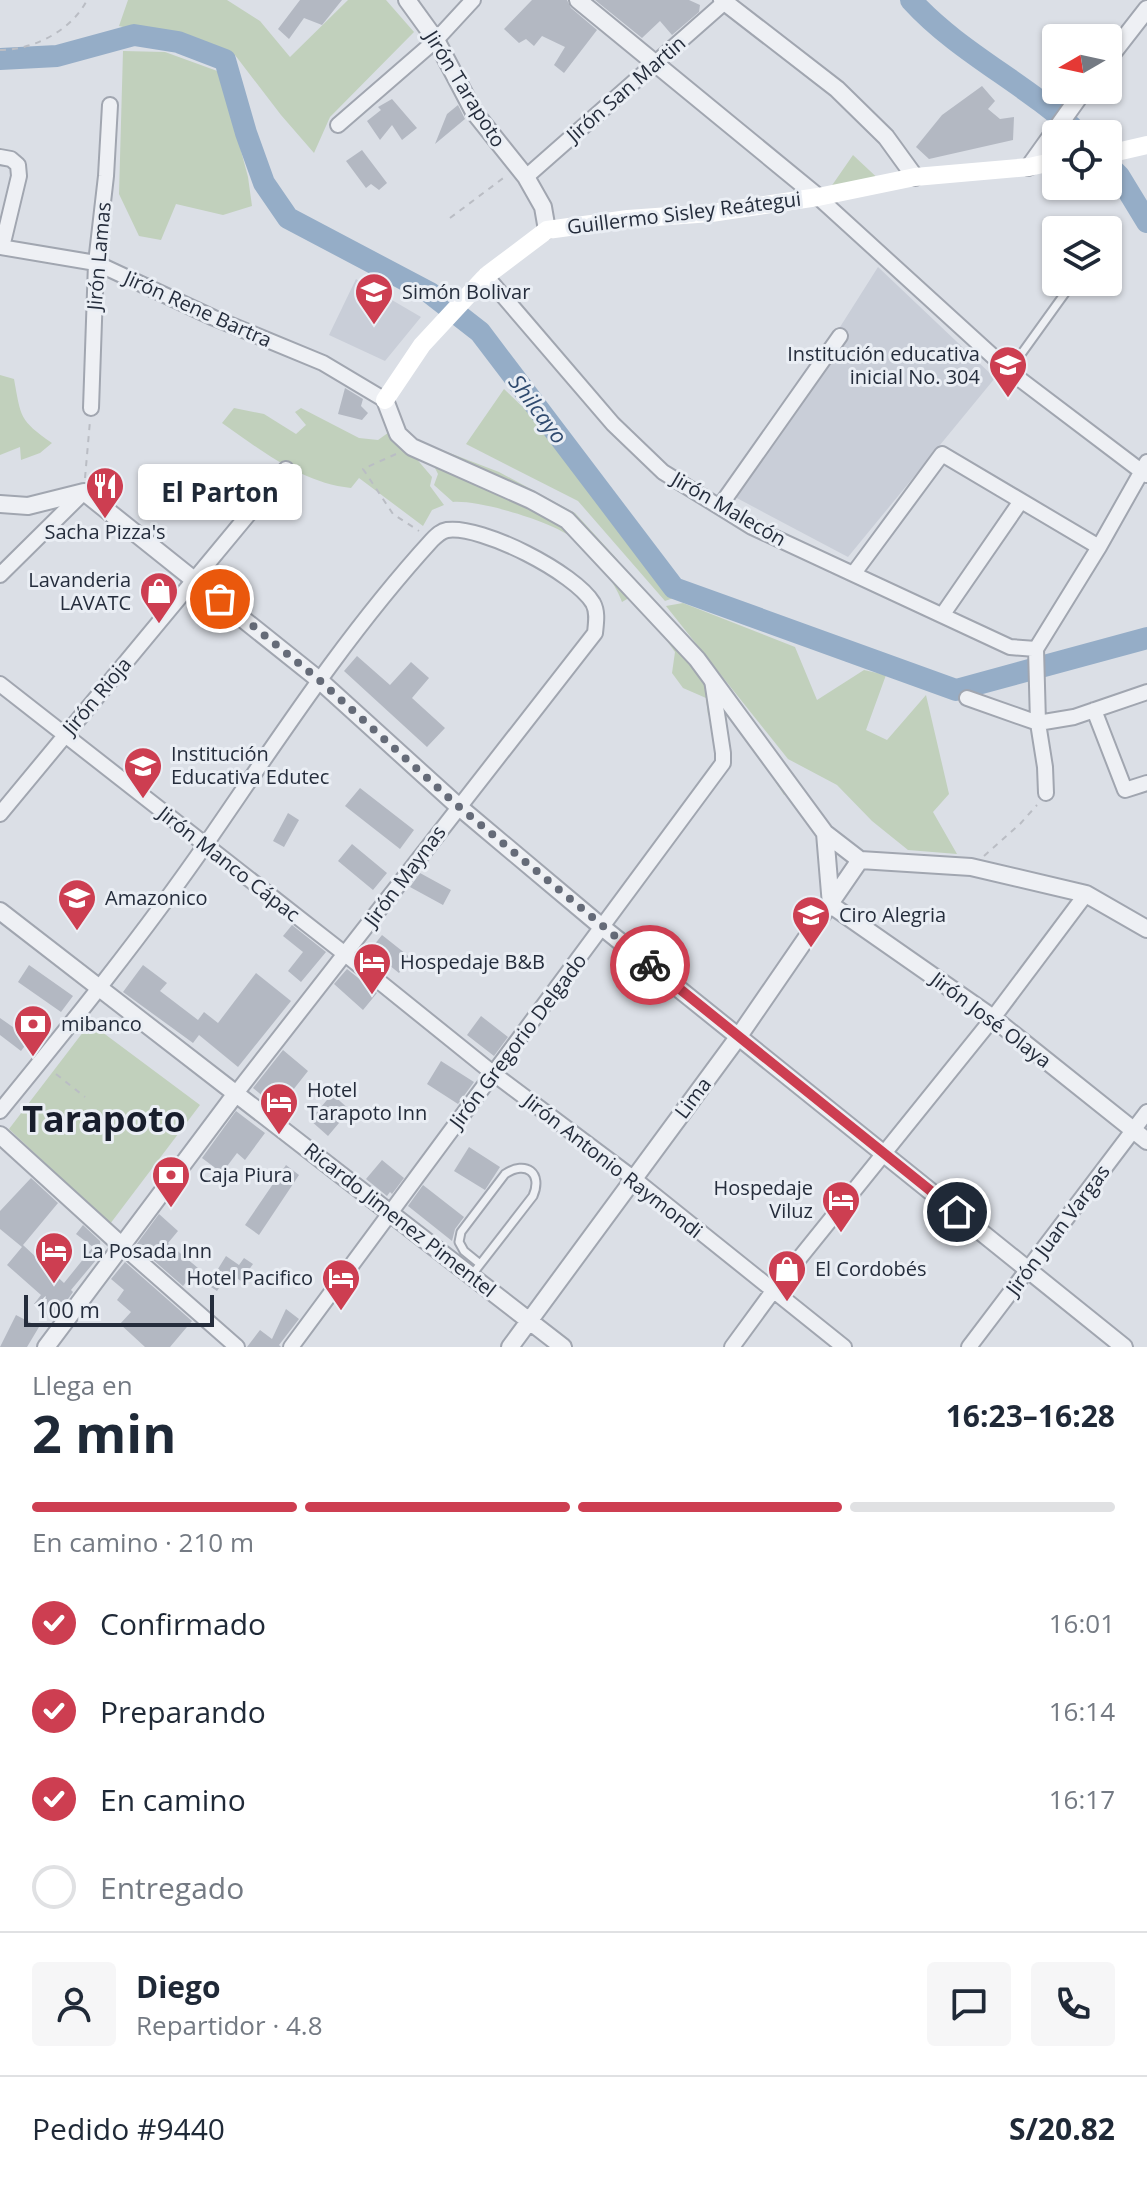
<!DOCTYPE html>
<html lang="es">
<meta charset="utf-8">
<style>
:root{--surface:#fff;--page:#f6f6f7;--text:#1f2937;--muted:#747a83;--line:#e0e1e3;--accent:#cd3e51}
body{margin:0;font-family:"Open Sans",sans-serif;background:var(--page);color:var(--text);height:100vh;display:flex;flex-direction:column;font-size:30px;white-space:nowrap}
*{box-sizing:border-box;margin:0}
p{font-size:26px;color:var(--muted)}
.icon{flex:none;width:44px;height:44px;fill:none;stroke:currentColor;stroke-width:2;stroke-linecap:round;stroke-linejoin:round}
.map{position:relative;height:1347px;overflow:hidden}
.side{display:flex;flex-direction:column;background:var(--surface);flex:1}
.side>*{flex:none}
.needle{width:52px;rotate:261deg}
.tools{position:absolute;left:1042px;top:24px;display:grid;gap:16px}
.tools a{display:grid;place-items:center;width:80px;height:80px;border-radius:8px;background:var(--surface);box-shadow:0 2px 6px #0004;font-size:40px}
.scale{position:absolute;left:24px;bottom:20px;width:190px;box-sizing:border-box;padding-left:8px;border:4px solid #252d3c;border-top:0;font-size:22px;line-height:28px;white-space:nowrap;color:#252d3c;-webkit-text-stroke:6px #eaeef4;paint-order:stroke}
.pin{position:absolute;display:grid;place-items:center;width:68px;height:68px;color:#fff;margin:-34px;border:4px solid #fff;border-radius:50%;box-shadow:0 2px 8px #0007}
.courier{position:absolute;display:grid;place-items:center;width:80px;height:80px;margin:-40px;border:6px solid #cd3e51;border-radius:50%;background:#fff;color:#222;box-shadow:0 2px 10px #0007}
.bubble{position:absolute;height:56px;border-radius:8px;background:var(--surface);box-shadow:0 2px 6px #0004;font-size:26px;font-weight:700;line-height:56px;text-align:center}
.headline em{font-style:normal;font-weight:700}
.headline div{display:flex;flex-direction:column-reverse}
.headline{display:flex;align-items:center;justify-content:space-between;height:136px;padding:0 32px}
h1{font-size:52px;font-weight:700;line-height:60px}
.bar{display:grid;grid-template-columns:repeat(4,1fr);gap:12px 8px;align-content:center;height:96px;padding:0 32px}
.bar i{height:10px;border-radius:6px;background:var(--line)}
.bar .current{background:var(--accent)}
.bar p{grid-column:span 4}
.line{display:flex;align-items:center;gap:20px;padding:0 32px;border-top:2px solid var(--line)}
.line div{flex:1}
.round{display:grid;place-items:center;flex:none;width:84px;height:84px;border-radius:8px;background:var(--page)}
ol{padding:0 32px;list-style:none}
li{display:flex;align-items:center;gap:24px;height:88px}
li p{margin-inline-start:auto}
li .icon{padding:8px;border-radius:50%;background:var(--accent);color:#fff;stroke-width:4}
li:last-child{color:var(--muted)}
li i{width:44px;height:44px;border:4px solid var(--line);border-radius:50%}
.map>svg:first-child{display:block}
.built{fill:#c9ced8}
.green{fill:#c1d0bc}
.lines{fill:none;stroke-linecap:round;stroke-linejoin:round}
.river{stroke:#95adc7;stroke-width:22}
.building{fill:#b3b8c2}
.service-casing{stroke:#a1a6b0;stroke-width:11}
.minor-casing{stroke:#a1a6b0;stroke-width:18}
.tertiary-casing{stroke:#a1a6b0;stroke-width:20}
.path{stroke:#babdc4;stroke-width:2;stroke-dasharray:6 6;stroke-linecap:butt}
.service{stroke:#eef0f4;stroke-width:7}
.minor{stroke:#eef0f4;stroke-width:14}
.tertiary{stroke:#eef0f4;stroke-width:16}
.secondary{stroke:#fff;stroke-width:18}
.done{stroke:#656b78;stroke-width:8;stroke-dasharray:0 14.4}
.route{stroke:#cd3e51;stroke-width:10}
.labels{text-anchor:middle;stroke-width:6;stroke-linejoin:round;paint-order:stroke}
.street-label{font-size:20px;fill:#252d3c;stroke:#eaeef4}
.poi-label{font-size:20px;fill:#252d3c;stroke:#eaeef4;text-anchor:start}
.water-label{font-size:22px;font-style:italic;fill:#304b6f;stroke:#eaeef4}
.town-label{font-size:36px;font-weight:bold;fill:#181e2c;stroke:#eaeef4}
</style>
<div class="map">
<svg width="1147" height="1347" viewBox="0 0 1147 1347">
<rect width="100%" height="100%" fill="#dbdfe6"/>
<path class="built" d="M878 267 995 378 848 557 733 496Z
M356 279 421 317 385 361 329 335Z"/>
<path class="green" d="M128 0H227L260 21 290 57 348 0H386L414 32 330 117 314 153 281 115 235 55 119 26Z
M123 51 165 52 220 72 248 177 252 206 223 215 176 204 161 240 139 236 119 194Z
M853 155 885 185 826 194Z
M0 375 14 379C21 417 19 420 52 443L40 453 21 460 20 447 0 455Z
M504 389 535 419 627 540 676 597 665 601 578 501 466 444Z
M234 408 264 414 296 434 306 425 295 412 301 408 359 438 378 440 392 430 432 477 430 486 444 505 432 510 423 526 359 478 351 488C302 483 262 451 222 423Z
M421 442 499 472 575 513 617 559 791 792 784 795 741 729 726 715 722 723 708 715 706 698 683 688 672 673 675 652 634 595 622 602C615 581 591 551 573 538 550 521 480 500 453 502L434 485 438 474 429 456 415 446Z
M683 603 795 647 817 700 864 670 886 675 866 730 887 740 926 695 949 794 933 812 957 854 908 850 872 821 837 785 788 759 666 606Z
M90 1023 200 1105 110 1224 9 1129Z"/>
<g class="lines">
<path class="river" d="M911 0C960 54 1028 84 1079 134
M0 59 57 56 134 35 178 42 225 60 246 133 264 183 288 218 430 293 480 332 674 588 956 690 1147 638
M1108 165 1119 176 1147 222"/>
</g>
<path class="building" d="M300 0H342L322 25 304 18 289 39 278 29Z
M532 0H567L571 8 597 30 564 73 554 65 565 47 542 36 534 46 526 39 519 43 504 29Z
M595 0H689L700 5 699 12 672 35 660 21 642 38Z
M982 86 995 101 988 109 1000 119 1014 117 1013 140 929 159 916 147 942 115Z
M392 99 417 128 402 140 392 125 380 140 367 121 381 110 378 107Z
M458 105 465 119 435 144 447 114Z
M362 150 387 183 379 190 371 184 366 188 346 161Z
M345 388 363 399 361 406 368 413 362 420 338 414Z
M357 656 390 685 411 662 429 678 412 698 445 728 427 747 344 671Z
M360 788 414 830 400 849 345 806Z
M288 813 299 820 284 847 273 841Z
M352 844 387 873 373 890 338 861Z
M420 873 451 890 443 905 410 887Z
M292 925 326 952 301 982 288 971 303 952 283 936Z
M382 935 411 958 399 973 370 950Z
M29 965 73 996 61 1012 18 982Z
M143 965 167 983 160 991 198 1020 204 1012 218 1023 256 973 291 1001 238 1067 199 1035 193 1043 123 992Z
M347 969 377 993 363 1010 334 984Z
M481 1016 508 1037 494 1056 467 1035Z
M0 1018 30 1039 21 1051 0 1035Z
M283 1050 308 1071 278 1109 253 1088Z
M441 1061 474 1082 458 1104 427 1084Z
M332 1094 350 1110 328 1136 310 1120Z
M236 1111 265 1133 245 1160 237 1153 222 1173 202 1158Z
M469 1147 500 1167 485 1190 454 1171Z
M382 1160 404 1178 392 1194 390 1192 387 1196 366 1179Z
M286 1165 299 1175 259 1235 245 1225Z
M31 1178 58 1203 23 1245 64 1283 93 1247 76 1234 83 1225 100 1241 101 1254 71 1290 73 1292 53 1320 34 1304 41 1295 7 1265 22 1247 0 1229V1211Z
M423 1185 464 1217 455 1229 452 1241 408 1206Z
M159 1214 178 1231 168 1243 198 1268 183 1286 136 1245Z
M226 1256 239 1265 244 1258 253 1264 241 1281 229 1273 217 1291 208 1285Z
M125 1262 192 1321 170 1347H145L120 1324 131 1312 117 1300 124 1290 111 1279Z
M286 1309 299 1319 279 1345 281 1347H247L260 1330 272 1339Z
M16 1315 39 1327 27 1347H0Z"/>
<g class="lines">
<defs>
<path id="service" d="M1108 233 1109 232
M1009 371 1073 282
M471 1276 533 1196C543 1173 526 1160 505 1174L461 1232 459 1242 464 1251 480 1264"/>
<path id="minor" d="M338 125 436 40 473 0
M0 157 11 159 18 165 19 176 2 247
M526 177 727 0
M818 197 1009 371 1141 471
M0 247 96 263 214 318 323 363 385 400
M486 276 613 424 663 472 752 527 1010 647 1036 649
M91 408 96 263 106 176 110 105
M720 506 840 336
M854 573 942 454 1099 547
M0 575 84 492
M943 614 1021 501
M0 684 345 954 494 1074 633 1178 844 1347
M967 698 1038 723 1074 717 1147 692
M1094 710 1125 790 1147 783
M1046 793 1045 767 1038 723 1036 649 1099 547 1147 462
M0 814 286 469
M0 1111C72 1023 143 935 208 841 279 738 347 633 432 540 437 535 441 531 447 530 482 525 575 573 593 603 598 612 596 623 595 633L237 1092
M121 1245 237 1347
M291 1347 723 763V753L712 680
M732 1347 773 1291 993 1018 1086 894
M969 1347 1147 1112"/>
<path id="tertiary" d="M407 0 436 40 474 112 526 177 543 207 547 230
M578 0 818 197
M722 0 837 89 886 137 915 177
M1108 59 1147 9
M1029 167 1084 90
M385 400 398 434 412 447 531 500 567 520 697 659 825 833 860 860 971 867 1086 894 1147 929
M1141 471 1147 474
M0 504 28 506 84 492 318 679 458 806 602 927 1124 1347
M825 833 831 905
M831 905 993 1018 1147 1141
M0 911 563 1347
M0 1135 121 1245
M46 1347 237 1092
M510 1347 739 1036 860 860"/>
</defs>
<use href="#service" class="service-casing"/>
<use href="#minor" class="minor-casing"/>
<use href="#tertiary" class="tertiary-casing"/>
<path class="path" d="M0 50C34 50 72 30 87 0
M450 218 506 176
M396 454 363 469 393 514 419 531
M85 478 90 421
M984 856 1020 824 1037 805
M56 1074 85 1097"/>
<use href="#service" class="service"/>
<use href="#minor" class="minor"/>
<use href="#tertiary" class="tertiary"/>
<path class="secondary" d="M1108 154 1147 145
M385 400 422 345 486 276 547 230 628 219 711 213 818 197 915 177 1029 167 1056 161"/>
</g>
<g class="lines">
<path class="done" d="M220 599 318 679 458 806 650 965"/>
<path class="route" d="M650 965 957 1212"/>
</g>
<defs>
<symbol id="university-pin" viewBox="-11 -11 22 30"><path d="M0 17L-7.5 6A9.5 9.5 0 1 1 7.5 6Z" fill="#cd3e51" stroke="#eaeef4"/><path d="M0-5L7-2L0 1L-7-2ZM-4 1L0 2.5L4 1V4Q0 6-4 4Z" fill="#fff"/></symbol>
<symbol id="school-pin" viewBox="-11 -11 22 30"><path d="M0 17L-7.5 6A9.5 9.5 0 1 1 7.5 6Z" fill="#cd3e51" stroke="#eaeef4"/><path d="M0-5L7-2L0 1L-7-2ZM-4 1L0 2.5L4 1V4Q0 6-4 4Z" fill="#fff"/></symbol>
<symbol id="restaurant-pin" viewBox="-11 -11 22 30"><path d="M0 17L-7.5 6A9.5 9.5 0 1 1 7.5 6Z" fill="#cd3e51" stroke="#eaeef4"/><path d="M-5-6h1v4h1v-4h1v4h1v-4h1v5L-1.5 .5V6h-2V.5L-5-1ZM5-6V6H3V1.5H1.5Q1.5-4 5-6Z" fill="#fff"/></symbol>
<symbol id="shop-pin" viewBox="-11 -11 22 30"><path d="M0 17L-7.5 6A9.5 9.5 0 1 1 7.5 6Z" fill="#cd3e51" stroke="#eaeef4"/><path d="M-5-2.5h2.3a2.7 3.5 0 0 1 5.4 0H5L5.5 6h-11ZM-1.5-2.5h3a1.5 2.3 0 0 0-3 0Z" fill="#fff"/></symbol>
<symbol id="hotel-pin" viewBox="-11 -11 22 30"><path d="M0 17L-7.5 6A9.5 9.5 0 1 1 7.5 6Z" fill="#cd3e51" stroke="#eaeef4"/><path d="M-6-4.5h1.5V1H6V5H4.5V3h-9V5H-6ZM-4 0a1.8 1.8 0 1 1 3.6 0ZM.5 0V-2.5h3Q6-2.5 6 0Z" fill="#fff"/></symbol>
<symbol id="bank-pin" viewBox="-11 -11 22 30"><path d="M0 17L-7.5 6A9.5 9.5 0 1 1 7.5 6Z" fill="#cd3e51" stroke="#eaeef4"/><path d="M-6-4H6V4H-6ZM0-2.3a2.3 2.3 0 1 0 0 4.6a2.3 2.3 0 1 0 0-4.6Z" fill="#fff"/></symbol>
</defs>
<g fill-rule="evenodd">
<use href="#university-pin" x="352" y="270" width="44" height="60"/>
<use href="#school-pin" x="986" y="343" width="44" height="60"/>
<use href="#restaurant-pin" x="83" y="464" width="44" height="60"/>
<use href="#shop-pin" x="137" y="569" width="44" height="60"/>
<use href="#school-pin" x="121" y="744" width="44" height="60"/>
<use href="#school-pin" x="55" y="876" width="44" height="60"/>
<use href="#school-pin" x="789" y="893" width="44" height="60"/>
<use href="#hotel-pin" x="350" y="940" width="44" height="60"/>
<use href="#bank-pin" x="11" y="1002" width="44" height="60"/>
<use href="#hotel-pin" x="257" y="1080" width="44" height="60"/>
<use href="#bank-pin" x="149" y="1153" width="44" height="60"/>
<use href="#hotel-pin" x="819" y="1178" width="44" height="60"/>
<use href="#hotel-pin" x="32" y="1229" width="44" height="60"/>
<use href="#shop-pin" x="765" y="1247" width="44" height="60"/>
<use href="#hotel-pin" x="319" y="1256" width="44" height="60"/>
</g>
<g class="labels">
<g class="street-label">
<text transform="translate(465 89) rotate(58)" y="7">Jirón Tarapoto</text>
<text transform="translate(626 89) rotate(-41)" y="7">Jirón San Martin</text>
<text transform="translate(684 213) rotate(-7)" y="7">Guillermo Sisley Reátegui</text>
<text transform="translate(99 256) rotate(-85)" y="7">Jirón Lamas</text>
<text transform="translate(198 309) rotate(24)" y="7">Jirón Rene Bartra</text>
<text transform="translate(729 509) rotate(30)" y="7">Jirón Malecón</text>
<text transform="translate(97 696) rotate(-50)" y="7">Jirón Rioja</text>
<text transform="translate(229 864) rotate(38)" y="7">Jirón Manco Cápac</text>
<text transform="translate(405 876) rotate(-53)" y="7">Jirón Maynas</text>
<text transform="translate(991 1020) rotate(37)" y="7">Jirón José Olaya</text>
<text transform="translate(518 1041) rotate(-53)" y="7">Jirón Gregorio Delgado</text>
<text transform="translate(693 1098) rotate(-53)" y="7">Lima</text>
<text transform="translate(613 1166) rotate(38)" y="7">Jirón Antonio Raymondi</text>
<text transform="translate(400 1220) rotate(38)" y="7">Ricardo Jimenez Pimentel</text>
<text transform="translate(1058 1230) rotate(-53)" y="7">Jirón Juan Vargas</text>
</g>
<g class="poi-label">
<text x="402" y="299">Simón Bolivar</text>
<text x="980" y="361" text-anchor="end">Institución educativa<tspan x="980" dy="23">inicial No. 304</tspan></text>
<text x="105" y="539" text-anchor="middle">Sacha Pizza's</text>
<text x="131" y="587" text-anchor="end">Lavanderia<tspan x="131" dy="23">LAVATC</tspan></text>
<text x="171" y="761">Institución<tspan x="171" dy="23">Educativa Edutec</tspan></text>
<text x="105" y="905">Amazonico</text>
<text x="839" y="922">Ciro Alegria</text>
<text x="400" y="969">Hospedaje B&amp;B</text>
<text x="61" y="1031">mibanco</text>
<text x="307" y="1097">Hotel<tspan x="307" dy="23">Tarapoto Inn</tspan></text>
<text x="199" y="1182">Caja Piura</text>
<text x="813" y="1195" text-anchor="end">Hospedaje<tspan x="813" dy="23">Viluz</tspan></text>
<text x="82" y="1258">La Posada Inn</text>
<text x="815" y="1276">El Cordobés</text>
<text x="313" y="1285" text-anchor="end">Hotel Pacifico</text>
</g>
<g class="water-label">
<text transform="translate(538 409) rotate(53)" y="8">Shilcayo</text>
</g>
<g class="town-label">
<text x="104" y="1132">Tarapoto</text>
</g>
</g>
</svg>
<div class="tools">
<a><svg class="needle" viewBox="-14 -14 28 28"><path d="M0-13l5 13h-10z" fill="#e53935"/><path d="M0 13l5-13h-10z" fill="#747a83"/></svg></a>
<a><svg class="icon" aria-label="locate" viewBox="0 0 24 24"><circle cx="12" cy="12" r="6"/><path d="M12 2v4M12 18v4M2 12h4M18 12h4"/></svg></a>
<a><svg class="icon" aria-label="layers" viewBox="0 0 24 24"><path d="M12 4l9 5-9 5-9-5zM3 14l9 5 9-5"/></svg></a>
</div>
<div class="scale">100 m</div>
<div class="pin" style="left:220px;top:599px;background:#ea580c"><svg class="icon" aria-label="bag" viewBox="0 0 24 24"><path d="M5 8h14l-1 12H6zM9 8a3 3 0 0 1 6 0"/></svg></div>
<div class="pin" style="left:957px;top:1212px;background:#1f2937"><svg class="icon" aria-label="home" viewBox="0 0 24 24"><path d="M3 11l9-7 9 7M6 9v11h12V9"/></svg></div>
<div class="courier" style="left:650px;top:965px"><svg class="icon" aria-label="bike" viewBox="0 0 24 24"><circle cx="6" cy="16" r="4"/><circle cx="18" cy="16" r="4"/><path d="M6 16l4-8h5l3 8M10 8l3 8H6M13 5h3"/></svg></div>
<div class="bubble" style="left:138px;top:464px;width:164px">El Parton</div>
</div>
<section class="side">
<div class="headline"><div><h1>2 min</h1><p>Llega en</p></div><em>16:23–16:28</em></div>
<div class="bar"><i class="current"></i><i class="current"></i><i class="current"></i><i></i><p>En camino · 210 m</p></div>
<ol>
<li><svg class="icon" aria-label="check" viewBox="0 0 24 24"><path d="M5 12l5 5 9-10"/></svg>Confirmado<p>16:01</p></li>
<li><svg class="icon" aria-label="check" viewBox="0 0 24 24"><path d="M5 12l5 5 9-10"/></svg>Preparando<p>16:14</p></li>
<li><svg class="icon" aria-label="check" viewBox="0 0 24 24"><path d="M5 12l5 5 9-10"/></svg>En camino<p>16:17</p></li>
<li><i></i>Entregado</li>
</ol>
<div class="line" style="height:144px"><a class="round"><svg class="icon" aria-label="person" viewBox="0 0 24 24"><circle cx="12" cy="8" r="4"/><path d="M4 21q1-7 8-7t8 7"/></svg></a><div><b>Diego</b><p>Repartidor · 4.8</p></div><a class="round"><svg class="icon" aria-label="chat" viewBox="0 0 24 24"><path d="M4 5h16v11H9l-5 4z"/></svg></a><a class="round"><svg class="icon" aria-label="phone" viewBox="0 0 24 24"><path d="M5 4h4l2 5-3 2q2 4 5 5l2-3 5 2v4C11 20 4 13 5 4z"/></svg></a></div>
<div class="line" style="height:104px"><div>Pedido #9440</div><b>S/20.82</b></div>
</section>
